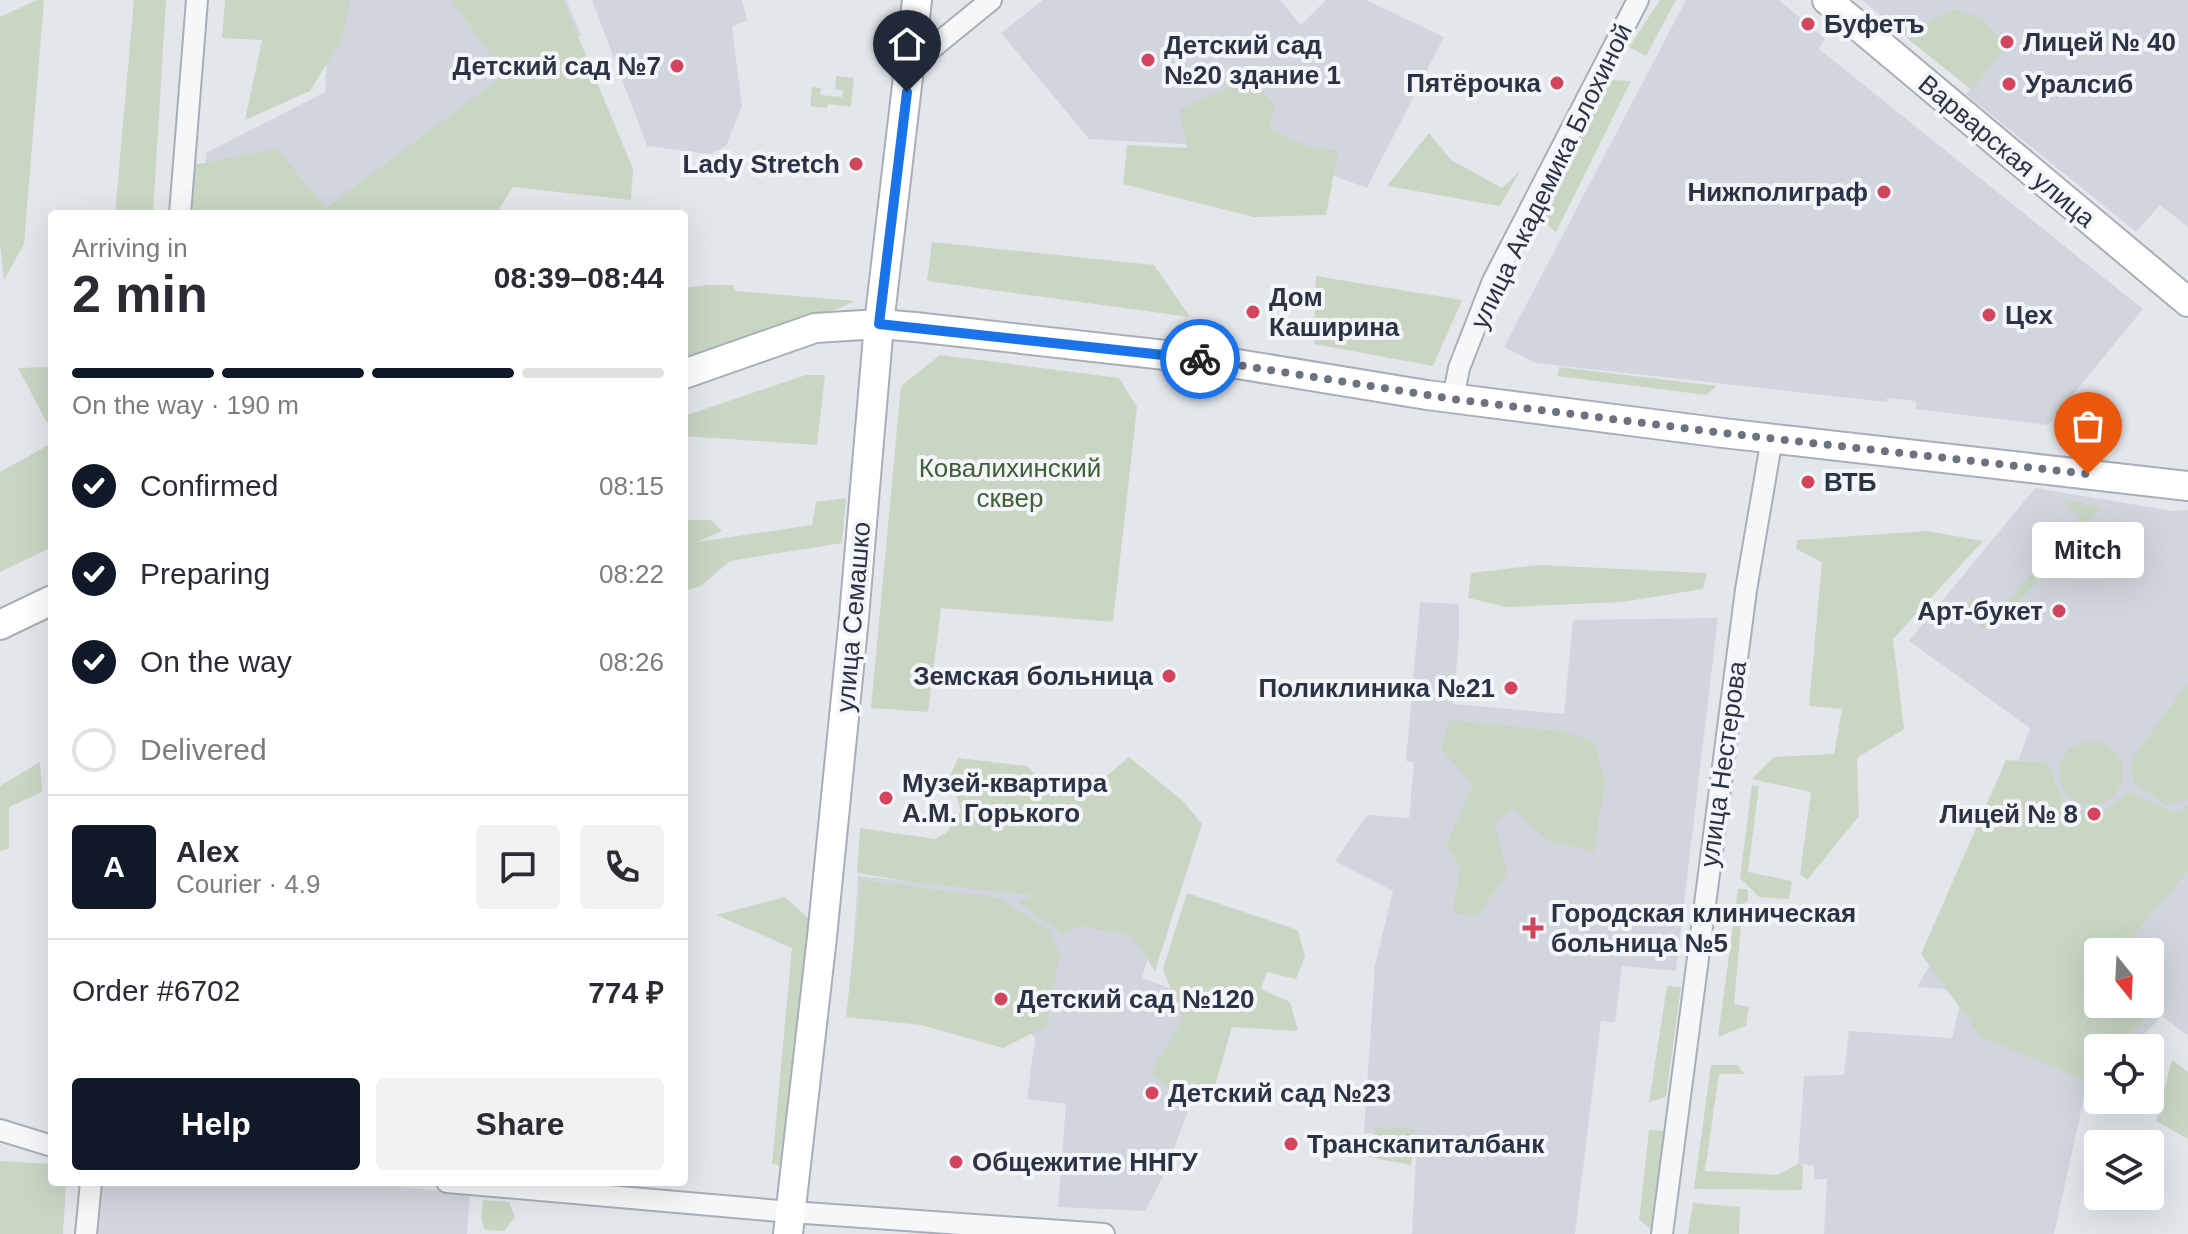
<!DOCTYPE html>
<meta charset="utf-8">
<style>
:root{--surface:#fff;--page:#f2f2f3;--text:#2b2b33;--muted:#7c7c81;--line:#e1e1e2;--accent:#111827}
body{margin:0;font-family:Arial,sans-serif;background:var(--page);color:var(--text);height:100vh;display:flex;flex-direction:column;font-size:30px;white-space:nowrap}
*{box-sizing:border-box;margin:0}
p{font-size:26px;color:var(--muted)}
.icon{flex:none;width:44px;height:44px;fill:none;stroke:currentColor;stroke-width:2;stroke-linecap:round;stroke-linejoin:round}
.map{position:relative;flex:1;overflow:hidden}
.drawer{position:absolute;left:48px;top:210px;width:640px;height:976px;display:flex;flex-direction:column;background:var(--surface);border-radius:8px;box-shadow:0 8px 32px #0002}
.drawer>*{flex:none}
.needle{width:52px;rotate:162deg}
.controls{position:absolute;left:2084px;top:938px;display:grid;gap:16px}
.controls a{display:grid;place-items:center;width:80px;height:80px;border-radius:8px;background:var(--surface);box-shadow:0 8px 32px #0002;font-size:40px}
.pin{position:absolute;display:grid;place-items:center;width:68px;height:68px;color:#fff;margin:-82px -34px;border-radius:50% 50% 50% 0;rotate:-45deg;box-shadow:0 0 8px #0007}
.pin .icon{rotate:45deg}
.courier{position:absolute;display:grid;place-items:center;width:80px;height:80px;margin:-40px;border:6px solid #1a73e8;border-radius:50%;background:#fff;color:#222;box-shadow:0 2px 10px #0007}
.bubble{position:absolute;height:56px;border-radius:8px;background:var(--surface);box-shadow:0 8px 32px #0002;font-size:26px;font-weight:600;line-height:56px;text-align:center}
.headline em{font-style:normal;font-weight:600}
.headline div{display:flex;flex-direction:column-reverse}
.headline{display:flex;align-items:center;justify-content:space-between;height:136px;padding:0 24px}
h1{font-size:52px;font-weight:600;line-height:60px}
.bar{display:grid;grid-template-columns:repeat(4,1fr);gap:12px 8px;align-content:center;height:96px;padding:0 24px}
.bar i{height:10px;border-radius:6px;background:var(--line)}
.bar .on{background:var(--accent)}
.bar p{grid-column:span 4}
.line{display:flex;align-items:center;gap:20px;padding:0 24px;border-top:2px solid var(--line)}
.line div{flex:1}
.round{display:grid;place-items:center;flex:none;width:84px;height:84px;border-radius:8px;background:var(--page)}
ol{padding:0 24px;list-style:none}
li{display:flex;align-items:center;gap:24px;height:88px}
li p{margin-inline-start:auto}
li .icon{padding:8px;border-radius:50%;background:var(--accent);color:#fff;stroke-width:4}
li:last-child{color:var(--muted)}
li i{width:44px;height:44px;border:4px solid var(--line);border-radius:50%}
.cta{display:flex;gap:16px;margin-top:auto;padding:16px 24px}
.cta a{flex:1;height:92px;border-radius:8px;background:var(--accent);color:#fff;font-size:32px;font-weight:600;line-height:92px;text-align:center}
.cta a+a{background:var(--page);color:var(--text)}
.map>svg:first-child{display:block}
.built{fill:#d1d6de;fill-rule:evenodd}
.green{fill:#c9d6c4}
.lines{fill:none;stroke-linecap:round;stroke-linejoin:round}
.street-casing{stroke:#a8aeb7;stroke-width:24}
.secondary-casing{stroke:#a8aeb7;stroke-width:32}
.street{stroke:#f6f7f9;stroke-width:20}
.secondary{stroke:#fff;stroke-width:28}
.done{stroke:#6b737f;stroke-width:8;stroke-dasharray:0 14.4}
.route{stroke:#1a73e8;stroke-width:10}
.poi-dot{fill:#d3455e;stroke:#f3f5f9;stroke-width:3}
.labels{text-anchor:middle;stroke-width:8;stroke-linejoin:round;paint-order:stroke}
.poi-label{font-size:26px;font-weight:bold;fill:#2a3445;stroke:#f3f5f9;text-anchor:start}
.street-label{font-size:26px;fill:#2a3445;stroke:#f3f5f9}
.park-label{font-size:26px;fill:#406137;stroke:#f3f5f9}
</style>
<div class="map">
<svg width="2188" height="1234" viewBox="0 0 2188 1234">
<rect width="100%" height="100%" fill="#e3e7ec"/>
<path class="built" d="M330 0H566L581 35 558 44 370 214H202L206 153 325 92Z
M592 0H742L747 20 732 27 742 106 726 146 710 154 647 146Z
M1043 0H1280L1301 25 1326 0H1366L1444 37 1367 188 1214 132 1202 145 1089 139 1001 33Z
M1686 0H1779L1825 39 1819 49 2143 309 2048 425 1916 409V401L1887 398V402L1536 363 1504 347Z
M1862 0H2188V227L2160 205 2136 232 1966 94 1971 89Z
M2035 488 2173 511 2188 510V1036L2162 1016 2130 1048H2098V1080L2085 1093 2054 1234H1824L1827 1179H1814V1166L1798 1164 1804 1076 1844 1075 1849 1031 1952 1038 1963 990 1917 987 1969 899 2030 728 1909 641ZM2098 952H2150V1004H2098Z
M1420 602 1459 604V639L1453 704 1564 714 1573 620 1718 618 1676 971 1622 966 1615 1022 1601 1021 1575 1234H1412L1417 1138 1364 1133 1375 965 1393 891 1335 861 1367 815 1409 818 1414 762 1406 761Z
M858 876 1162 908 1142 978 1226 1009 1165 1173 1145 1211 1058 1207 1066 1104 1027 1099 1035 1038 1023 1022 849 1008Z
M96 1182H343L470 1193 467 1234H92Z"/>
<path class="green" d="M37 0H44L24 244 4 280 0 245V17Z
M134 0H166L153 214H115Z
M225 0H350L343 37 310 91 245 120 262 40 222 38Z
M452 0H563L633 169 631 200 513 187 496 214H189L194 165 276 148 326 208 504 75Z
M1660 0H1676L1646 56 1629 47Z
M1955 9 1982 18 2007 46 1972 90 1908 39 1931 21Z
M836 76 854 78 851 107 828 104 827 108 810 106 812 87 821 88 820 95 842 97 843 90 835 89Z
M1250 78 1275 104 1270 129 1309 147 1338 151 1326 215 1254 217 1123 184 1127 145 1187 148 1179 109Z
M1610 80 1631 81 1556 232 1537 216Z
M1429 133 1451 160 1502 188 1520 171 1500 206 1387 186Z
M932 242 1154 265 1190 317 927 281Z
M1316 276 1462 300 1433 366 1314 344Z
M706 285H733L735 291 855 301 830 312 684 362V288Z
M940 355 1119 378 1137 407 1113 622 941 608 928 712 871 708 901 386Z
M52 367V420L47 423 18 368Z
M1559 367 1717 386 1706 395 1557 376Z
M806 375H825L817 445 684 436V416Z
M52 443V547L0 572V472Z
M846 498 842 543 730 561 701 586 684 591V520H711L722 531 697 542 812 525 816 502Z
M2068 500 2100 507 1998 626 1982 628 1969 614V600L1972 597 1995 617 2080 517 2064 503Z
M1927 531 1983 541 1893 639 1904 729 1857 758 1859 816 1807 880 1800 874 1811 792 1752 779 1774 757 1834 754 1842 709 1809 706 1822 562 1796 549 1797 540Z
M1538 565 1707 573 1703 589 1622 602 1506 607 1468 598 1471 573Z
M2188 683V800L2166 805 2136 784 2131 771 2133 757Z
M1450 720 1568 732 1594 742 1605 781 1594 852 1548 841 1514 809 1494 822 1507 873 1477 917 1453 913 1460 867 1446 845 1473 784 1441 749Z
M2059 773a32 32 0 1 1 64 0a32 32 0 1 1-64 0Z
M1129 757 1184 802 1202 824 1155 971 1132 936 1081 926 1064 934 1018 902 1032 895 913 882 857 873 860 828 935 839 947 832 961 811 950 777 958 758 1027 766C1045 786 1059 791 1086 793Z
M2006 760 2048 763 2065 809 2104 812 2128 792 2175 813 2188 806V871L2119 952H2098V1004H2136L2143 1021 2117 1048H2098V1068L2086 1081 1981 1037 1921 954Z
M40 762 42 792 9 807V849L0 851V786Z
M1752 785 1759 786 1748 872 1792 881 1789 899 1759 897 1740 878Z
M861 880 998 898 1048 929 1060 954 1047 1026 1003 1048 921 1025 846 1017Z
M1738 889H1748V901L1743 904 1734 1004 1749 1007 1746 1026 1718 1037Z
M1187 893 1298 930 1305 957 1296 979 1267 972 1261 989 1290 1002 1298 1031 1232 1027 1211 1100 1174 1093 1151 1073 1183 1019 1163 969Z
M785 897 817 926 790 1167 772 1164 792 948 716 915Z
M1667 986 1681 987 1666 1097 1649 1102Z
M2172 1060 2188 1072V1139L2156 1121Z
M1711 1065H1738L1744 1074H1719L1705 1171 1778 1175 1798 1164 1803 1166 1802 1190 1694 1189Z
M1376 1127 1415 1129 1411 1165 1368 1157Z
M1649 1130 1665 1131 1653 1230 1639 1220Z
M0 1161 52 1164V1182H66L63 1234H0Z
M483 1200 509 1202 515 1217 504 1231 485 1230 481 1219Z
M1693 1203 1740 1207 1739 1234H1688Z"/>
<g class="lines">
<defs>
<path id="street" d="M910 66 991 0
M180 214 197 0
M1453 399 1459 368 1493 281 1638 0
M0 1130 52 1146
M447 1182 791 1212 1104 1234
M86 1234 91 1182
M1662 1234 1746 590 1772 438"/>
<path id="secondary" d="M1827 0 2188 302
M684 374 815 328 879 324 915 327 1219 361 1427 395 1723 433 2188 486
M0 625 52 600
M788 1234 822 937 854 617 879 324 917 0"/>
</defs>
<use href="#street" class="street-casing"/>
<use href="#secondary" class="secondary-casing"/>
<use href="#street" class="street"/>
<use href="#secondary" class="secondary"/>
</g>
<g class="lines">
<path class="done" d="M1200 359 1453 399 1723 433 2088 474"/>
<path class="route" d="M907 92 879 324 1200 359"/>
</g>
<g class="poi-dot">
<circle cx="1808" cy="24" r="8"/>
<circle cx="2007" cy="42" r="8"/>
<circle cx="1148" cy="60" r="8"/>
<circle cx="677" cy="66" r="8"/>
<circle cx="1557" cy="83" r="8"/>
<circle cx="2009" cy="84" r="8"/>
<circle cx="856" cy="164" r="8"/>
<circle cx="1884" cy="192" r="8"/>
<circle cx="1253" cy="312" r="8"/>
<circle cx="1989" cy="315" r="8"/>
<circle cx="1808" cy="482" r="8"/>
<circle cx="2059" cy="611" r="8"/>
<circle cx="1169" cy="676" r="8"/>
<circle cx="1511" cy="688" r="8"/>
<circle cx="886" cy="798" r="8"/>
<circle cx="2094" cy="814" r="8"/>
<path d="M1529 916h8v8h8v8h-8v8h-8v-8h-8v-8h8z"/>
<circle cx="1001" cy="999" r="8"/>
<circle cx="1152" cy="1093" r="8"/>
<circle cx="1291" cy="1144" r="8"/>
<circle cx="956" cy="1162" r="8"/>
</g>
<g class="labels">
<g class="poi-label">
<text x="1824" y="33">Буфетъ</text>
<text x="2023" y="51">Лицей № 40</text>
<text x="1164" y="54">Детский сад<tspan x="1164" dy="30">№20 здание 1</tspan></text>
<text x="661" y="75" text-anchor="end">Детский сад №7</text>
<text x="1541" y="92" text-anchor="end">Пятёрочка</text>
<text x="2025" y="93">Уралсиб</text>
<text x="840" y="173" text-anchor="end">Lady Stretch</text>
<text x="1868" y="201" text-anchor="end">Нижполиграф</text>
<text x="1269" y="306">Дом<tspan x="1269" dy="30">Каширина</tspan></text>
<text x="2005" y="324">Цех</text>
<text x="1824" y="491">ВТБ</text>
<text x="2043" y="620" text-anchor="end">Арт-букет</text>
<text x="1153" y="685" text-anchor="end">Земская больница</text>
<text x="1495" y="697" text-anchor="end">Поликлиника №21</text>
<text x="902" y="792">Музей-квартира<tspan x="902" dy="30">А.М. Горького</tspan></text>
<text x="2078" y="823" text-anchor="end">Лицей № 8</text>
<text x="1551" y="922">Городская клиническая<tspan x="1551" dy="30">больница №5</tspan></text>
<text x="1017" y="1008">Детский сад №120</text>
<text x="1168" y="1102">Детский сад №23</text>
<text x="1307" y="1153">Транскапиталбанк</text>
<text x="972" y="1171">Общежитие ННГУ</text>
</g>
<g class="street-label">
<text transform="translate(2007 151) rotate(40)" y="9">Варварская улица</text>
<text transform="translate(1551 176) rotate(-64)" y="9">улица Академика Блохиной</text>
<text transform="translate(853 617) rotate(-85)" y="9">улица Семашко</text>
<text transform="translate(1723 764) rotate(-82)" y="9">улица Нестерова</text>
</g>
<g class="park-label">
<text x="1010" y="477">Ковалихинский<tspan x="1010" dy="30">сквер</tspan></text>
</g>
</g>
</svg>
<div class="controls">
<a><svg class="needle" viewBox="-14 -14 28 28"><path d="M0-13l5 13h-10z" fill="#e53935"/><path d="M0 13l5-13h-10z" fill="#7c7c81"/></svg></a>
<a><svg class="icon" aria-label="locate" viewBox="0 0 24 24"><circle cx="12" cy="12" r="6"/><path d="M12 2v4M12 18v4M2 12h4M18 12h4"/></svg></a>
<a><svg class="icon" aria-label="layers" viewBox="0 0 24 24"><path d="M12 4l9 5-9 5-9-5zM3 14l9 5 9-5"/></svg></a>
</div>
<div class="pin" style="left:2088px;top:474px;background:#ea580c"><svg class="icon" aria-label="bag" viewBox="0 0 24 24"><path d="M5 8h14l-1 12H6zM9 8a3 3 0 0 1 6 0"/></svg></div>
<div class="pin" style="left:907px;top:92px;background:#1f2937"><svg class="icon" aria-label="home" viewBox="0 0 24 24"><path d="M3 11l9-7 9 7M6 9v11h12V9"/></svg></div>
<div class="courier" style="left:1200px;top:359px"><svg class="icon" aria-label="bike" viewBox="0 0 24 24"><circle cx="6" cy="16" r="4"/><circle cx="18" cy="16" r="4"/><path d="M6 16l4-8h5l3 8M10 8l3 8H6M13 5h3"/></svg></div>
<div class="bubble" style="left:2032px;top:522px;width:112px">Mitch</div>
<section class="drawer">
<div class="headline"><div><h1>2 min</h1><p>Arriving in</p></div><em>08:39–08:44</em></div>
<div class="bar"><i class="on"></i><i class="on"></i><i class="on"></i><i></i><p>On the way · 190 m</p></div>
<ol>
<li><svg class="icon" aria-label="check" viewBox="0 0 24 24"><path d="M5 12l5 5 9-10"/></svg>Confirmed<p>08:15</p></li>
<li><svg class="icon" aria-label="check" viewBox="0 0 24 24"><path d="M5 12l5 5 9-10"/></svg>Preparing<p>08:22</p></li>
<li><svg class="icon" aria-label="check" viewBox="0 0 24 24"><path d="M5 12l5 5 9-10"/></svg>On the way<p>08:26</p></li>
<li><i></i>Delivered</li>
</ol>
<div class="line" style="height:144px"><b class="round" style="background:var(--accent);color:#fff">A</b><div><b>Alex</b><p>Courier · 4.9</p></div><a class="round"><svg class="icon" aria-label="chat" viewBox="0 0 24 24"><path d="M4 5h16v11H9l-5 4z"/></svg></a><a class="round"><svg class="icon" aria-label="phone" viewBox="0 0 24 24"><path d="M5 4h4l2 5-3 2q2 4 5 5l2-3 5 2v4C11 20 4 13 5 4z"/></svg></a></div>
<div class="line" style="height:104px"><div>Order #6702</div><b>774 ₽</b></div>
<div class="cta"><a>Help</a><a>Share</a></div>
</section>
</div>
